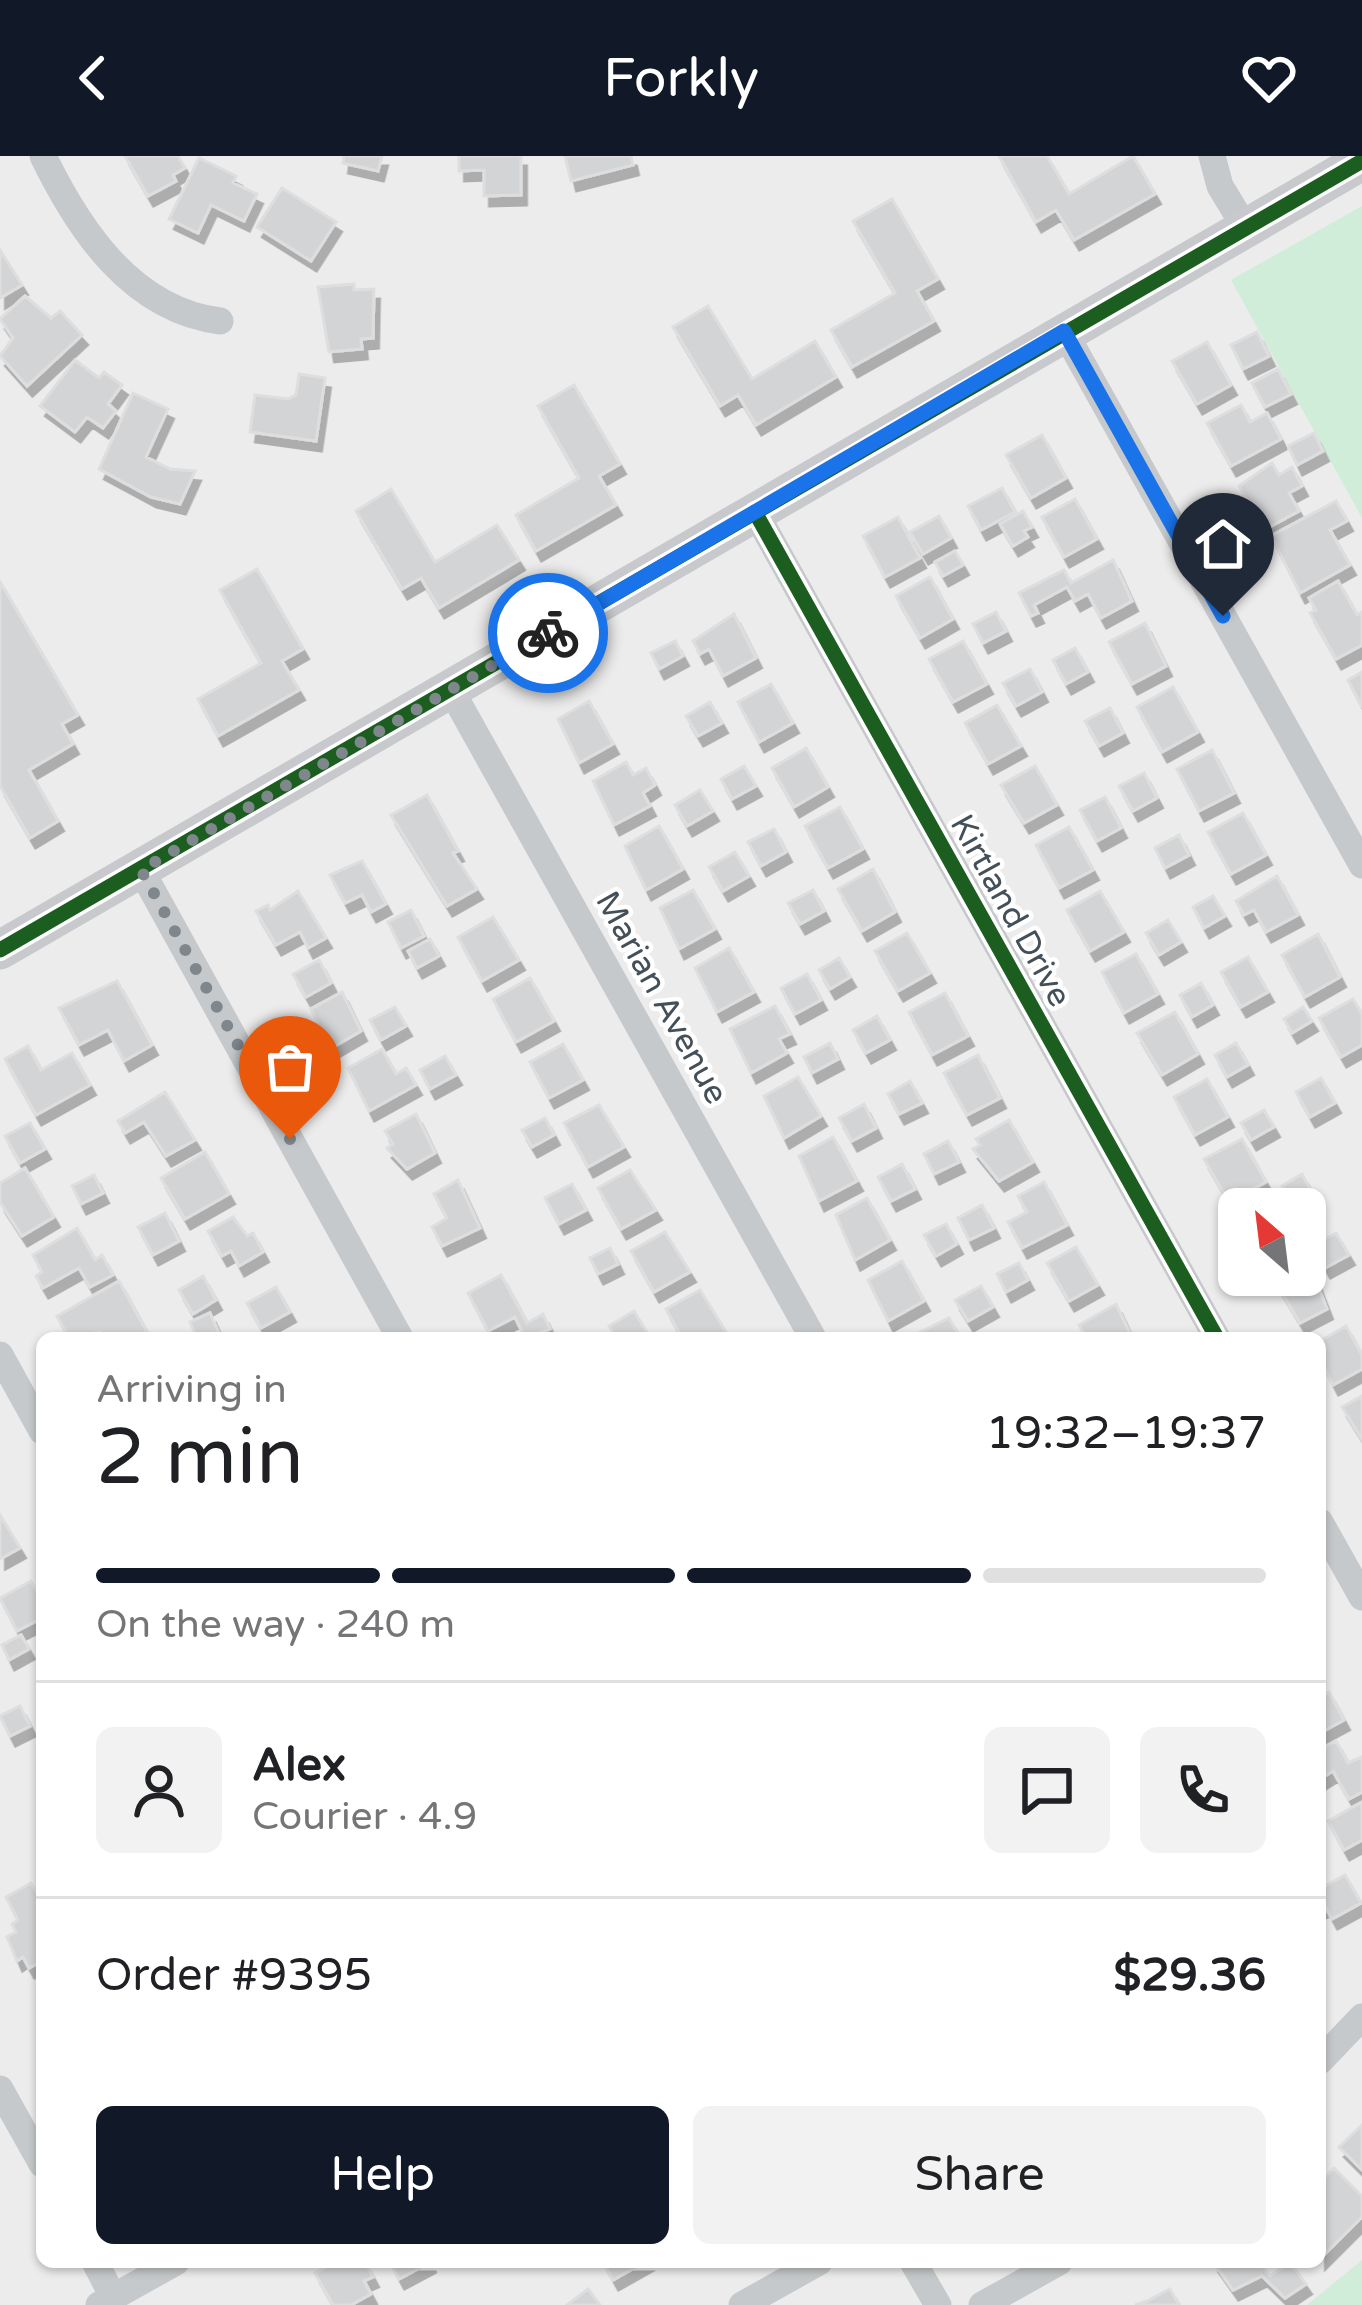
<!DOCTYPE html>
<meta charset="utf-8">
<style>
:root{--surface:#fff;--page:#f2f2f2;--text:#202124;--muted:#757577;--line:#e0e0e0;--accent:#111827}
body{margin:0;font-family:"Varela Round",sans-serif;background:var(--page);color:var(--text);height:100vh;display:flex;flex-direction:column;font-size:45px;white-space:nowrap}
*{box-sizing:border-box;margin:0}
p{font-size:39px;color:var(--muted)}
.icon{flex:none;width:66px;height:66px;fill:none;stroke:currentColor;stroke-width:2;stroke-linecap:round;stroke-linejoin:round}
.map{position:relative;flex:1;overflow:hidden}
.panel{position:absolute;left:36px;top:1176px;width:1290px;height:936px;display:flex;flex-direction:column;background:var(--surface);border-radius:18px;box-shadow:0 3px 9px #0004}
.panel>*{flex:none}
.needle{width:78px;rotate:332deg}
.fabs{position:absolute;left:1218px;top:1032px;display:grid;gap:24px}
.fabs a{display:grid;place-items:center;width:108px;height:108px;border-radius:18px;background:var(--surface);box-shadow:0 3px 9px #0004;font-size:60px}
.pin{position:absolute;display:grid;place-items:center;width:102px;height:102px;color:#fff;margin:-123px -51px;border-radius:50% 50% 50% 0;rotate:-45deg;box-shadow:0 0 12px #0007}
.pin .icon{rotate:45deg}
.courier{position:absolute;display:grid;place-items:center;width:120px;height:120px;margin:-60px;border:9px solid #1a73e8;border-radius:50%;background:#fff;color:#222;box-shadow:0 3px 15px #0007}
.headline em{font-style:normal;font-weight:600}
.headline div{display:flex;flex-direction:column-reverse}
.headline{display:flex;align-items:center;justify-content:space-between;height:204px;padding:0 60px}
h1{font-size:78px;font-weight:600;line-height:90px}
.bar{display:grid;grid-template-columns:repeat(4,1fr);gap:18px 12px;align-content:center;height:144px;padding:0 60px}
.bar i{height:15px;border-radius:9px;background:var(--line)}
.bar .current{background:var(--accent)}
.bar p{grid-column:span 4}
.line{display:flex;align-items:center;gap:30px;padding:0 60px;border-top:3px solid var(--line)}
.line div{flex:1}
.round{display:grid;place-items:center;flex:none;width:126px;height:126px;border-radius:18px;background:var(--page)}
.button{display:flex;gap:24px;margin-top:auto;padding:24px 60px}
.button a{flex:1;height:138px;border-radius:18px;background:var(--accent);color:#fff;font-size:48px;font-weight:600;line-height:138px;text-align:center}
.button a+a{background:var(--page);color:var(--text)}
header{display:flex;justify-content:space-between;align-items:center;height:156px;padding:0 60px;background:var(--accent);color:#fff;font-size:54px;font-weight:600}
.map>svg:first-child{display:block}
.green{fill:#cfedd9}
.building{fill:#d3d4d5;stroke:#dededf;stroke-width:3;filter:url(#shadow)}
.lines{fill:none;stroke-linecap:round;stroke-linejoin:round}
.minor{stroke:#c6c9cb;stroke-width:27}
.secondary{stroke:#c7c9cc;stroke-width:39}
.cycleway-casing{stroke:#fff;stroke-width:22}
.cycleway{stroke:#1b5e20;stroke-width:15}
.done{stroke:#7f878c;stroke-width:12;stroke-dasharray:0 21.6}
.route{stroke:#1a73e8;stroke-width:15}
.labels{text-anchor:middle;stroke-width:9;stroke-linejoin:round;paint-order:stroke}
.street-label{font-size:33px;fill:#445059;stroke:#fff}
</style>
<header><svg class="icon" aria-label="back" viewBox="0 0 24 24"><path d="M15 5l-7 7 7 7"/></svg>Forkly<svg class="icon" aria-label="heart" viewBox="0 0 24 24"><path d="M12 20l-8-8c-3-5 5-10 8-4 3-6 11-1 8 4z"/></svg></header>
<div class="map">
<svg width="1362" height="2149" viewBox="0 0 1362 2149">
<defs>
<filter id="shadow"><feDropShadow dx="5.5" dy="10" stdDeviation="0" flood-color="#0004"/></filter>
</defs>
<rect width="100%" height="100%" fill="#edecec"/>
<path class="green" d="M1362 50V362L1231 124Z
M1362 2104V2149H1307Z"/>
<path class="building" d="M125 0H178L185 12 173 19 176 25 148 40Z
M344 0H382L378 15 343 7Z
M459 0H521V39L484 40V14L459 15Z
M565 0H631L633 9 571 25Z
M999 0H1047L1069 38 1133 0 1155 38 1074 84 1056 54 1036 66Z
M199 2 236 20 233 27 257 38 244 65 211 49 198 77 169 63Z
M282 32 336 66 311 105 257 71Z
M892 43 938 123 917 135 934 165 852 211 831 174 895 137 853 65Z
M0 94 22 129 0 142Z
M354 128V134L374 133 373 182 361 183 362 193 329 196 318 131Z
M25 140 51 162 60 155 82 179 27 230 0 200 13 182 0 163Z
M708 150 752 223 815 185 836 221 756 269 738 239 720 250 673 171Z
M1257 176 1269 200 1243 213 1231 189Z
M1207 186 1231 229 1197 248 1172 205Z
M75 204 99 222 104 216 122 229 108 248 116 255 103 272 87 261 75 276 40 250Z
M1278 213 1291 238 1265 251 1252 227Z
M299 218 325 222 316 285 250 276 255 239 288 243 296 239Z
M574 229 620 308 599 320 616 349 536 395 516 359 579 322 538 250Z
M133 237 168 253 146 301 170 313 195 315 180 348 151 341 99 313Z
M1241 249 1250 266 1267 257 1281 283 1231 310 1207 267Z
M1314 277 1323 295 1297 309 1288 290Z
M1042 279 1066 322 1031 342 1006 299Z
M1272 307 1279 319 1292 311 1302 330 1289 337 1299 355 1264 374 1239 330Z
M1002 332 1015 356 981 374 968 350Z
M391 333 435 406 497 369 519 404 439 452 421 422 402 433 356 355Z
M1075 343 1097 383 1064 401 1042 361Z
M1336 345 1347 365 1330 374 1350 409 1300 437 1271 380Z
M1023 355 1032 371 1024 375 1028 381 1013 390 1000 368Z
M939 360 951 382 923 398 910 376Z
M898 361 920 402 885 421 863 380Z
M955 395 963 409 943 420 935 406Z
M1113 404 1132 445 1101 462 1088 438 1075 445 1067 431 1034 449 1038 457 1031 460 1019 437 1064 414 1071 427Z
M257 413 303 493 282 505 299 534 218 580 198 543 261 507 220 434Z
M930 421 953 463 920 482 896 440Z
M1338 425 1357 459 1362 456V489L1336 503 1310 457 1316 454 1309 442Z
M0 426 78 559 62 568 73 588 29 614 58 665 30 682 0 630Z
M996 456 1006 475 983 487 973 468Z
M734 458 756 502 723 520 709 493 700 498 693 485Z
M1145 467 1166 510 1132 528 1109 486Z
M675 485 683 500 659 513 651 497Z
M963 485 987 528 953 546 929 503Z
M1075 492 1088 516 1066 528 1053 504Z
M1030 513 1042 536 1016 550 1003 527Z
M1362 516V551L1348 524Z
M771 528 793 567 759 586 738 546Z
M1173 531 1198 576 1162 596 1137 551Z
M589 545 613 588 579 607 558 563Z
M710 546 722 567 698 580 686 560Z
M997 549 1021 590 988 608 965 567Z
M1110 552 1123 577 1099 590 1085 565Z
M806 592 828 631 794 651 772 612Z
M1212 594 1234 637 1199 655 1177 613Z
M626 606 633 619 646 612 655 629 643 637 650 650 614 669 593 625Z
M744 610 756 630 732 643 721 623Z
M1035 610 1057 649 1024 667 1001 629Z
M1144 617 1157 642 1133 655 1119 630Z
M700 634 713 655 687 670 675 649Z
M427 639 458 695 453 697 477 733 447 750 391 659Z
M1105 641 1121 672 1097 685 1080 654Z
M840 651 863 693 828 712 805 670Z
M1243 657 1266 699 1231 718 1208 676Z
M659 670 683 713 646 734 625 690Z
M1069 671 1093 714 1059 732 1036 689Z
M774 673 786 696 761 710 748 686Z
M1179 679 1189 699 1165 712 1155 692Z
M735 696 749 720 723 735 709 711Z
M362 705 386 748 371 756 362 739 345 747 330 719Z
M873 713 895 756 862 775 838 733Z
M1277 720 1298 759 1266 776 1254 754 1244 759 1236 745Z
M693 734 715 773 679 793 660 752Z
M813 734 824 755 800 768 788 747Z
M298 735 326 782 308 792 300 776 276 789 256 755 268 749 270 754Z
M1100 735 1124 776 1090 795 1067 754Z
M1213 740 1225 760 1204 772 1193 751Z
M411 754 424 780 401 792 388 766Z
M493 761 519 804 482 825 458 781Z
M1168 764 1181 786 1159 799 1146 777Z
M907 777 930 817 898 835 875 795Z
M1318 778 1340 821 1305 841 1282 799Z
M430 783 439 800 417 812 408 795Z
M729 792 754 836 717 856 695 812Z
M1136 798 1158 838 1124 857 1102 816Z
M1248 801 1268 836 1241 851 1221 816Z
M839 802 850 821 830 833 819 814Z
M319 804 331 827 306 841 293 818Z
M807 818 821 844 795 858 781 832Z
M530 822 554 865 516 886 493 843Z
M117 825 152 889 124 905 108 874 79 889 59 852Z
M1201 827 1213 849 1192 861 1180 839Z
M342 836 361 875 330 893 311 853Z
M945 837 968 880 932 899 909 856Z
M1353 843 1362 858V889L1341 901 1319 862Z
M775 850 790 878 779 883 787 897 751 917 730 873Z
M395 851 406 870 381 884 370 864Z
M1303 851 1312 865 1292 877 1284 863Z
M1175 856 1198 898 1162 919 1137 877Z
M877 860 890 884 866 897 853 874Z
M830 887 838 903 812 917 804 901Z
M1236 887 1248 909 1227 921 1215 899Z
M563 888 583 924 549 942 530 906Z
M28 890 41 914 72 897 90 929 36 959 5 903Z
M382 893 396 918 406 912 416 929 369 955 348 912Z
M978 899 1000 942 967 959 944 917Z
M445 900 456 919 430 933 420 914Z
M798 921 821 960 784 982 764 940Z
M1321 922 1335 947 1310 961 1296 936Z
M1207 923 1228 961 1195 979 1174 941Z
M910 925 922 947 899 958 888 938Z
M165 936 195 984 166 1000 144 966 125 977 118 965Z
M864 948 876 972 852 985 839 962Z
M599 949 624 991 588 1011 564 967Z
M1264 954 1274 971 1251 984 1241 967Z
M416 958 435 997 407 1013 387 992 393 988 385 975Z
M545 962 554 979 532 991 522 974Z
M1009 964 1033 1006 999 1025 973 993 980 989 976 983Z
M30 967 45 993 20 1007 5 980Z
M833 981 857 1025 819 1045 799 1000Z
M1242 983 1266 1026 1229 1046 1204 1003Z
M948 985 959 1006 934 1018 924 998Z
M205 996 229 1038 185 1063 161 1022Z
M902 1008 915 1033 891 1045 878 1021Z
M25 1012 54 1061 22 1080 0 1046V1027Z
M630 1014 656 1054 621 1073 598 1032Z
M1302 1018 1314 1040 1294 1052 1282 1030Z
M94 1019 103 1037 81 1048 72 1030Z
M458 1024 480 1072 442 1090 432 1071 447 1062 434 1038Z
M1044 1026 1067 1069 1022 1092 1008 1066 1027 1056 1018 1040Z
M572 1028 586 1054 559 1068 545 1042Z
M867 1042 890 1084 855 1104 836 1059Z
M982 1049 994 1072 969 1084 958 1062Z
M165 1057 179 1085 153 1099 138 1071Z
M233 1061 247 1080 253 1077 263 1096 239 1110 231 1095 222 1100 208 1075Z
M946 1068 957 1088 936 1100 924 1079Z
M77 1072 95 1104 102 1099 113 1119 90 1131 79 1112 43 1132 36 1120 42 1116 33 1099Z
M665 1076 690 1116 654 1136 631 1095Z
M1336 1077 1349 1099 1325 1112 1313 1090Z
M1076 1091 1098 1129 1069 1145 1047 1107Z
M610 1092 618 1108 598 1118 590 1102Z
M902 1105 924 1145 888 1165 868 1124Z
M1019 1107 1028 1124 1006 1136 997 1118Z
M1309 1107 1327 1153 1300 1167 1275 1125 1305 1119Z
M501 1119 527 1167 543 1158 550 1173 525 1182 515 1161 488 1175 468 1137Z
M203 1120 216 1144 193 1158 179 1134Z
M119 1125 149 1180 103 1182 100 1176 69 1182 57 1160Z
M981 1130 993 1151 968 1165 955 1144Z
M276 1131 290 1156 261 1172 247 1147Z
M700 1134 726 1176 715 1182H682L666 1153Z
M1116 1148 1132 1182H1086L1079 1169Z
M634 1155 648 1178 616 1182 609 1170Z
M210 1157 220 1180 197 1182 190 1166Z
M949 1162 957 1176 948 1182H908Z
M1346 1170 1362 1199V1213L1333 1229 1320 1204V1185Z
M1362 1240V1283L1342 1251Z
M0 1359 20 1392 0 1403Z
M31 1425 37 1436 42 1433V1455L40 1463 17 1475 0 1442Z
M21 1479 29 1493 9 1504 2 1489Z
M1329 1536 1344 1564 1320 1577V1541Z
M20 1550 30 1570 10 1580 0 1560Z
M1336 1585 1348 1607 1362 1601V1636L1349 1643 1333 1615 1320 1623V1594Z
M1362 1646V1684L1344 1694 1328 1665Z
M1345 1719 1361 1747 1332 1763 1325 1750 1320 1752V1733Z
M31 1727 42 1745V1805L29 1812 23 1801 17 1805 7 1781 16 1776 12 1768 18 1764 6 1741Z
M1362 1969V2014L1339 1991Z
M1334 2012 1362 2040V2061L1320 2103V2026Z
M336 2106H365L373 2121 364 2125 371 2138 351 2149H333L315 2117Z
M390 2106H431L399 2123Z
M603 2106H645L613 2124Z
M1260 2106 1270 2120 1290 2106 1306 2128 1285 2142 1262 2120 1233 2134 1214 2107Z
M588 2133 600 2149H567Z
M1170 2133 1179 2149H1135L1147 2145Z"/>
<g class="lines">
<path class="minor" d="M43 0C79 74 132 154 220 165
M1212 0 1220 30 1246 73
M1064 175 1362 709
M755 356 1217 1182
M451 534 813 1182
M141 714 400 1182
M0 1199 42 1275
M1320 1366 1362 1441
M1320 1905 1362 1861
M0 1933 42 2008
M95 2106 113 2141
M913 2106 938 2149
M99 2149 176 2106
M742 2149 819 2106
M982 2149 1059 2106"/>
<path class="secondary" d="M0 794 1362 5"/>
<defs>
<path id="cycleway" d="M755 356 1217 1182
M0 794 1362 5"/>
</defs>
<use href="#cycleway" class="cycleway-casing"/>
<use href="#cycleway" class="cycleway"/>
</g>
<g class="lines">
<path class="done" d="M290 983 141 714 548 477"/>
<path class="route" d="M548 477 1064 175 1223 460"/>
</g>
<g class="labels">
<g class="street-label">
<text transform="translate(1012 754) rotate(61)" y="12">Kirtland Drive</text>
<text transform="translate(663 841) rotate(61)" y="12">Marian Avenue</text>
</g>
</g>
</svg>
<div class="fabs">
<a><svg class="needle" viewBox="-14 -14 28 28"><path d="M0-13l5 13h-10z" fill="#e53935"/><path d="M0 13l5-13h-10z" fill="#757577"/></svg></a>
</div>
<div class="pin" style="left:290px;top:983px;background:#ea580c"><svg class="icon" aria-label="bag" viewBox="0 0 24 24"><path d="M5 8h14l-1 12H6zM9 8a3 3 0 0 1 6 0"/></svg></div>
<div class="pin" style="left:1223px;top:460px;background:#1f2937"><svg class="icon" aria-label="home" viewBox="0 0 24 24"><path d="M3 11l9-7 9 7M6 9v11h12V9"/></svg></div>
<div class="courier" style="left:548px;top:477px"><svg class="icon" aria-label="bike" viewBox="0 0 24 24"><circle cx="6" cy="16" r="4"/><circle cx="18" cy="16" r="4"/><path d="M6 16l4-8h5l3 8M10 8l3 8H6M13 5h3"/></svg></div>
<section class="panel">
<div class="headline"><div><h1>2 min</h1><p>Arriving in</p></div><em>19:32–19:37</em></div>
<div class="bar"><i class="current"></i><i class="current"></i><i class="current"></i><i></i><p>On the way · 240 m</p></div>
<div class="line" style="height:216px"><a class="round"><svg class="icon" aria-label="person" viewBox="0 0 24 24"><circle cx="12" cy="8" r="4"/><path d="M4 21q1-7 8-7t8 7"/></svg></a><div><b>Alex</b><p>Courier · 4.9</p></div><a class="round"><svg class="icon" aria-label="chat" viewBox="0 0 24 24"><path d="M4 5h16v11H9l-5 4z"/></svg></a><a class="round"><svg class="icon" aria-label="phone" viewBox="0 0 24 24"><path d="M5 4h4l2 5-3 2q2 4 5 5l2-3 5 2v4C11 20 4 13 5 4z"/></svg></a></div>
<div class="line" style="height:156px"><div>Order #9395</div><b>$29.36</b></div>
<div class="button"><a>Help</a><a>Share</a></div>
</section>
</div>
